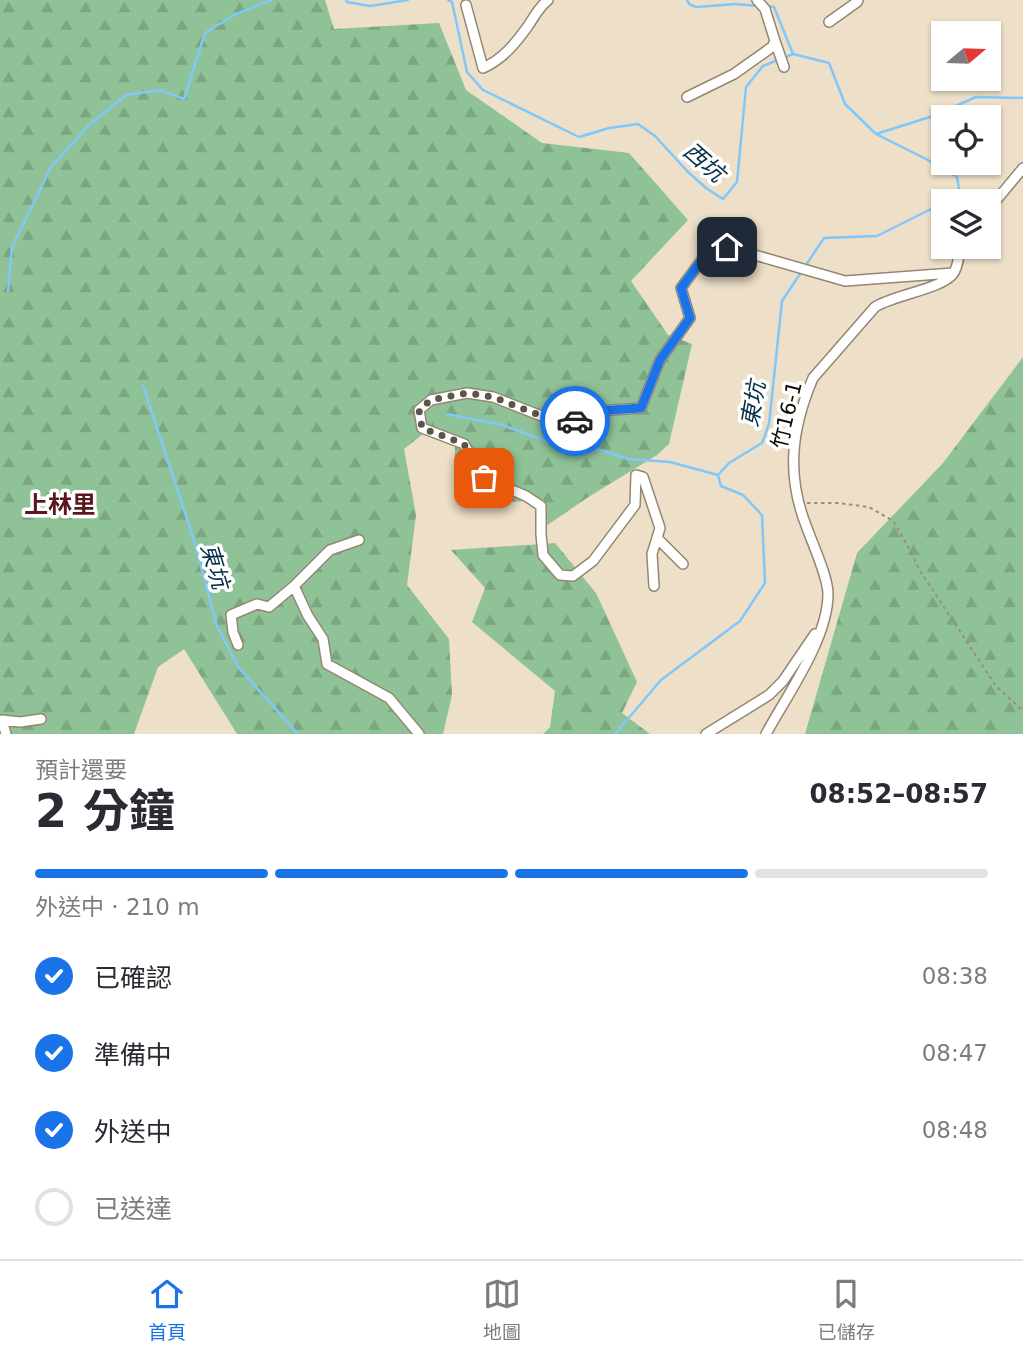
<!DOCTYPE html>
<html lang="zh-TW">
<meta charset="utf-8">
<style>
:root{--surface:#fff;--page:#f2f2f3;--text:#2b2b33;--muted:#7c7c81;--line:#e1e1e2;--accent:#1a73e8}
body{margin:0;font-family:"DejaVu Sans","Noto Sans TC",sans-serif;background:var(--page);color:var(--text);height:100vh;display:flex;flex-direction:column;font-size:26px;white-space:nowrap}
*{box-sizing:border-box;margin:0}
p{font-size:23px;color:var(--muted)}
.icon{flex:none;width:38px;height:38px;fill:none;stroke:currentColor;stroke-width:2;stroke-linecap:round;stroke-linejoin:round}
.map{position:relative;height:734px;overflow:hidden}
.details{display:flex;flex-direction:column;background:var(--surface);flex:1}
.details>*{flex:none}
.needle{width:46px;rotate:71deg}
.buttons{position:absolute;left:931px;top:21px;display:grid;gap:14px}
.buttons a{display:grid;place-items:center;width:70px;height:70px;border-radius:0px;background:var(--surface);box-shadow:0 2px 5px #0004;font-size:35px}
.pin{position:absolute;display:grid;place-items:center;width:60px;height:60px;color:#fff;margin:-30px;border-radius:14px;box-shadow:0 4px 10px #0006}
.courier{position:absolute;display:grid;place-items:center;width:70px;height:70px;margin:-35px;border:5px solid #1a73e8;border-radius:50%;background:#fff;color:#222;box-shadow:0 2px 9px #0007}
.overview em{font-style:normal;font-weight:700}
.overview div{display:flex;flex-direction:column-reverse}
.overview{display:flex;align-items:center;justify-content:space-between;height:119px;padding:0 35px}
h1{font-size:46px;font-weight:700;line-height:52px}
.bar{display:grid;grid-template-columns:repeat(4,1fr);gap:10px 7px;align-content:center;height:84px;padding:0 35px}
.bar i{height:9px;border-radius:5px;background:var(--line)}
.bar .on{background:var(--accent)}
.bar p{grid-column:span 4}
ol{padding:0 35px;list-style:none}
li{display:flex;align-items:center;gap:21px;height:77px}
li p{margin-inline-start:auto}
li .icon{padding:7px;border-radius:50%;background:var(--accent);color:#fff;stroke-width:4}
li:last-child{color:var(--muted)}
li i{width:38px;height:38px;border:4px solid var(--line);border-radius:50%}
.menu{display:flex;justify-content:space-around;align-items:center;height:98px;border-top:2px solid var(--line);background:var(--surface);font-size:19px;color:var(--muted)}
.menu a{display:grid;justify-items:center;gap:4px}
.menu .on{color:var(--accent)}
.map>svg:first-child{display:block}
.forest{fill:url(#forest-firs)}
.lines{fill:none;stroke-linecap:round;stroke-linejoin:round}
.stream{stroke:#80c8f9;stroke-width:2.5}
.minor-casing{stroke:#948772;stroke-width:12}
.path{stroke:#9a8f7f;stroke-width:2;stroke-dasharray:3.5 3.5;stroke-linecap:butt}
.minor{stroke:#fff;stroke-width:9}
.done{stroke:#5d5549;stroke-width:7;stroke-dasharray:0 12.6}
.route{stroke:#1a73e8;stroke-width:9}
.labels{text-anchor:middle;stroke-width:7;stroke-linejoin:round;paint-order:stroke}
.street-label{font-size:21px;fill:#100b05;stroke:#fff}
.water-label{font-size:23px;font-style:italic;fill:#063048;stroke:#fff}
.quarter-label{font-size:24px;font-weight:bold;fill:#5b161f;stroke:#fff}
</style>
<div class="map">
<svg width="1023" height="734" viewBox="0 0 1023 734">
<defs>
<pattern id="forest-firs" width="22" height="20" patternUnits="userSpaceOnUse" patternTransform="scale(1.75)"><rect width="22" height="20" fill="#8fc397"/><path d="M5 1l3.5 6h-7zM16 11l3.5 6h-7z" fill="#7aa681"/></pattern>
</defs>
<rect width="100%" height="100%" fill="#eddfc8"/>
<path class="forest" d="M0 0H325L334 29 439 23 466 90 542 143 629 153 688 220 631 281 668 335 692 344 669 444 657 455 590 496 546 526 544 500 509 502 454 490 455 446 423 434 404 449 416 515 407 585 449 639 452 695 443 734H237L184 649 158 667 134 734H0Z
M1023 357V734H805L857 553 943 463Z
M555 543 596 593 637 682 622 713 650 734H543L550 727 555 691 472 622 485 588 451 550Z"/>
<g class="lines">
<path class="stream" d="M346 0 347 2 370 6 408 0
M448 0 452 2 467 72 483 90 579 137 609 128 638 124 655 136 688 172 706 188 723 199 737 182 746 87 763 66 793 54 829 63 845 104 876 134 926 159 957 177 960 195 948 201
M687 0 689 4 696 7 736 4 757 6
M767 6 774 7 793 54
M876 134 933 116 976 97 1023 98
M8 291 12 247 51 167 89 125 126 95 160 90 184 99 205 33 234 15 271 0
M143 385 193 537 217 626 239 668 298 734
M447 414 502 425 571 450H601L628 459 670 462 718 475
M615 734 661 680 740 621 765 583 762 515 743 495 721 486 718 475 729 463 762 443 769 424 782 301 824 238 877 236 943 203"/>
<defs>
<path id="minor" d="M466 5 483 68C503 59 515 44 528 26 535 16 538 8 548 0
M829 22 857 2 858 0
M775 41 784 67
M687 97 734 74 772 47 775 41 765 9 757 0
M989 209 1023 168
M657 538 683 564
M294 586 308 616 323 639 327 664 389 698 419 734
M654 586 652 554 660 528 643 477 636 475 635 505 593 561 573 576 560 575 543 555 541 534V506L526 496 484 478 464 444 422 428 419 410 431 400 467 393 493 397 557 422 583 421 597 411 641 408 660 360 690 318 681 288 701 261 727 247 845 281 953 273
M238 645 233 632 231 615 257 604 269 607 294 586 330 550 359 540
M6 734 2 720 20 722 41 719
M706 734 769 695 783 681 815 634
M766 734C787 695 828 639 828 594 828 577 813 545 807 528 786 476 791 430 813 378L875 307C894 295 941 289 953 274 958 267 959 256 960 247"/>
</defs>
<use href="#minor" class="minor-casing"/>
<path class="path" d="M807 503H838L869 507 893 521 906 543 920 571 996 686 1023 711"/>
<use href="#minor" class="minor"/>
</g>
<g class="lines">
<path class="done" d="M484 478 464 444 422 428 419 410 431 400 467 393 493 397 557 422 575 421"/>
<path class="route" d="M575 421H583L597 411 641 408 660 360 690 318 681 288 701 261 727 247"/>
</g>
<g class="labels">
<g class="street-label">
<text transform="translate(787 415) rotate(-76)" y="7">竹16-1</text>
</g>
<g class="water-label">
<text transform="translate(704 162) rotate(41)" y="8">西坑</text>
<text transform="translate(753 404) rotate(-80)" y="8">東坑</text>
<text transform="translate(215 566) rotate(73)" y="8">東坑</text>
</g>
<g class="quarter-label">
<text x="60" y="513">上林里</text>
</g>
</g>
</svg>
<div class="buttons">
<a><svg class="needle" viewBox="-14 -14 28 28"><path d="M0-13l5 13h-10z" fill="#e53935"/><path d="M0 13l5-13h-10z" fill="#7c7c81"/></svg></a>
<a><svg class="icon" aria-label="locate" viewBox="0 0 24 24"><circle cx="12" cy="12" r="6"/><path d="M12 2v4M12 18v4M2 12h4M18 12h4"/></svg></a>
<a><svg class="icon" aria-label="layers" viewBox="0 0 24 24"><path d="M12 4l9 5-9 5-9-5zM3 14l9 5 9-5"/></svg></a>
</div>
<div class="pin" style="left:484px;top:478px;background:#ea580c"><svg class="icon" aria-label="bag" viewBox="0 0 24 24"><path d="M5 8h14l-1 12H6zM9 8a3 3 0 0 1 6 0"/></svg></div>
<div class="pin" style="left:727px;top:247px;background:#1f2937"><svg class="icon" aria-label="home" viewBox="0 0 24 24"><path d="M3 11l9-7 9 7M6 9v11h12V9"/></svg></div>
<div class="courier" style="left:575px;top:421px"><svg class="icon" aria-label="car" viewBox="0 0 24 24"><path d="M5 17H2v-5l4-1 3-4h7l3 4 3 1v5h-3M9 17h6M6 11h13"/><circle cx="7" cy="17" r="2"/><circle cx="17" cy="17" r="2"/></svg></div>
</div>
<section class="details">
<div class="overview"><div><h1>2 分鐘</h1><p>預計還要</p></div><em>08:52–08:57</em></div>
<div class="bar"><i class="on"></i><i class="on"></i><i class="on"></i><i></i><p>外送中 · 210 m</p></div>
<ol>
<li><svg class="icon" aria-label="check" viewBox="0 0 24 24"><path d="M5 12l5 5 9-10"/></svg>已確認<p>08:38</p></li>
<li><svg class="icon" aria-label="check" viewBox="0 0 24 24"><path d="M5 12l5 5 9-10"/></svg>準備中<p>08:47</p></li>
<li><svg class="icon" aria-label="check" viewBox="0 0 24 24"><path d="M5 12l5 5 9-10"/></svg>外送中<p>08:48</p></li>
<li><i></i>已送達</li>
</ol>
</section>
<nav class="menu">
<a class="on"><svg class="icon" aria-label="home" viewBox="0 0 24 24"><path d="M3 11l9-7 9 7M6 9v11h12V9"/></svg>首頁</a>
<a><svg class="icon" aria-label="map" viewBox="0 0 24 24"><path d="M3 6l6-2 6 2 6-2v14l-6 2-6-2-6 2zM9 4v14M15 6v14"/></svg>地圖</a>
<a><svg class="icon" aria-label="saved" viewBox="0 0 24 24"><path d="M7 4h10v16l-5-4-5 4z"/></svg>已儲存</a>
</nav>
